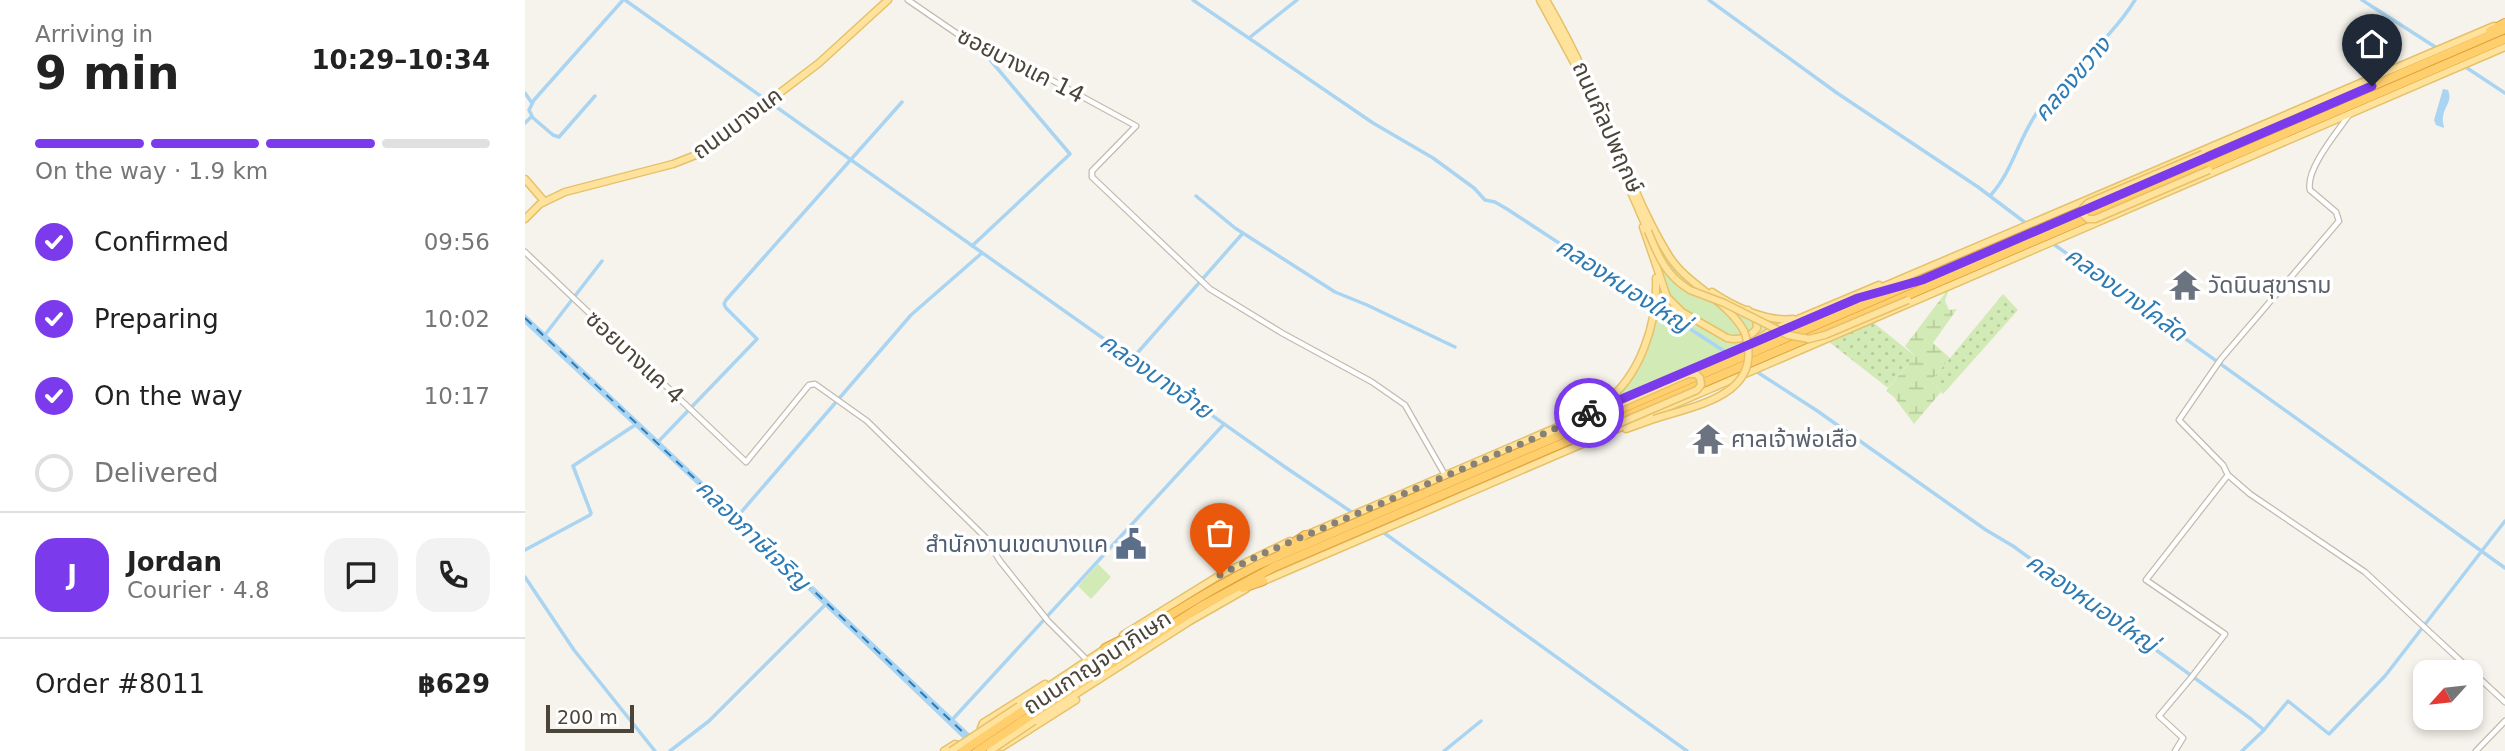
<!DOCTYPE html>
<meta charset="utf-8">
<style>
:root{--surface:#fff;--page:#f2f2f2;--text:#222;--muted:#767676;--line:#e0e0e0;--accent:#7c3aed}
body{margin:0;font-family:"DejaVu Sans","Noto Sans Thai",sans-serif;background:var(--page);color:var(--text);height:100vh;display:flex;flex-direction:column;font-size:26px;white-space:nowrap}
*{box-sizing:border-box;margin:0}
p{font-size:23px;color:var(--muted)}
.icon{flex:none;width:38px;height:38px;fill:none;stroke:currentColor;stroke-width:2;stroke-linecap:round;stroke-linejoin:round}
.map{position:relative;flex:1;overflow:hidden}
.details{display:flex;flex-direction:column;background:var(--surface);width:525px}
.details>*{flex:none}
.needle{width:46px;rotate:243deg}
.fabs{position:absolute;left:1888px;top:660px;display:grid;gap:14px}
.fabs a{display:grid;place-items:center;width:70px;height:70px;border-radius:14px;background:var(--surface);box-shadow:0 4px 10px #0003;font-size:35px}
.scale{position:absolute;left:21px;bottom:18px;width:88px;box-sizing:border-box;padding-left:7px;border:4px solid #4b4439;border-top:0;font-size:19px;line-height:24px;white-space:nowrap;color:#4b4439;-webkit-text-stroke:5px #fff;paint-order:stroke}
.pin{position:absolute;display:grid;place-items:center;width:60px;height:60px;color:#fff;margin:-72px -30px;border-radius:50% 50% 50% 0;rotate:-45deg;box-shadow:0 0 7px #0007}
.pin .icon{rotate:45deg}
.courier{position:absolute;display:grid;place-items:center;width:70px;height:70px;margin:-35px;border:5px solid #7c3aed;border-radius:50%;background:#fff;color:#222;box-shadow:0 2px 9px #0007}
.overview em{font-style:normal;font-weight:600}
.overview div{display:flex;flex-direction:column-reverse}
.overview{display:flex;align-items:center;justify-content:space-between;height:119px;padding:0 35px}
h1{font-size:46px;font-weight:600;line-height:52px}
.bar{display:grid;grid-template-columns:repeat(4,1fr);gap:10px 7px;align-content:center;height:84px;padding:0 35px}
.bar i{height:9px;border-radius:5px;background:var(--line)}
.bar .on{background:var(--accent)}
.bar p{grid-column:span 4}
.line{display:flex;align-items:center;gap:18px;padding:0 35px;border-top:2px solid var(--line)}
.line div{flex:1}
.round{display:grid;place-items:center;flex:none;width:74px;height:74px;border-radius:21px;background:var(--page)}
ol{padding:0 35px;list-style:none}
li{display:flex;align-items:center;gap:21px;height:77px}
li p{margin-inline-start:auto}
li .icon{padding:7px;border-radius:50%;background:var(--accent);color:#fff;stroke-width:4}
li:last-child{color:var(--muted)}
li i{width:38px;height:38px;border:4px solid var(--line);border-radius:50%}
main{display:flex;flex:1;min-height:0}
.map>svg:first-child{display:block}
.grass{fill:url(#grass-dots)}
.wetland{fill:url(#wetland-marsh)}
.park{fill:#d2eab5}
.water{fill:#a9d4f2}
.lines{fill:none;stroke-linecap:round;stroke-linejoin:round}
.canal{stroke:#a9d4f2;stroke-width:3.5}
.ferry{stroke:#2e7ab2;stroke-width:2;stroke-dasharray:9 7;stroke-linecap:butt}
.minor-casing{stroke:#c2bbae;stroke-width:7}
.major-casing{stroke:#e6c16a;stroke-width:9}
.highway-casing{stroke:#e0a43c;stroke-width:10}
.minor{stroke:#fff;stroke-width:4.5}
.major{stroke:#ffe39c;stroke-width:6}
.highway{stroke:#ffcf6e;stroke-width:8}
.major-bridge-casing{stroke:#e6c16a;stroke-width:9;stroke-linecap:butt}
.highway-bridge-casing{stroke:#e0a43c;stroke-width:10;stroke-linecap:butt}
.major-bridge{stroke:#ffe39c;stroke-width:6}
.highway-bridge{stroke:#ffcf6e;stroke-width:8}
.done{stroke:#878178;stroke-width:7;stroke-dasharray:0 12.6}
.route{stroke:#7c3aed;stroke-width:9}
.labels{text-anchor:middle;stroke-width:7;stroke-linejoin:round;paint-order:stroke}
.street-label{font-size:23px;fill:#4b4439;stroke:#fff}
.worship-label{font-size:23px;fill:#5b616d;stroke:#fff;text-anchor:start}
.service-label{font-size:23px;fill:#4e5e75;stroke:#fff;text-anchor:end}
.water-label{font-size:24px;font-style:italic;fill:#2e7ab2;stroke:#fff}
</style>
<main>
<section class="details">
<div class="overview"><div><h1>9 min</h1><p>Arriving in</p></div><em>10:29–10:34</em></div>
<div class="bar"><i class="on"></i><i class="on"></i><i class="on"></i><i></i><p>On the way · 1.9 km</p></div>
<ol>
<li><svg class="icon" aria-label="check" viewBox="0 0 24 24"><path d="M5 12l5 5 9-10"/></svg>Confirmed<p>09:56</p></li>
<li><svg class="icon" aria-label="check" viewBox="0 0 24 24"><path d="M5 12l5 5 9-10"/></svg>Preparing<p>10:02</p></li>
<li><svg class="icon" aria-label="check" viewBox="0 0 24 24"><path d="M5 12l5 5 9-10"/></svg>On the way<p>10:17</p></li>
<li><i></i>Delivered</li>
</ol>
<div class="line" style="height:126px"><b class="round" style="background:var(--accent);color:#fff">J</b><div><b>Jordan</b><p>Courier · 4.8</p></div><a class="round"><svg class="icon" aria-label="chat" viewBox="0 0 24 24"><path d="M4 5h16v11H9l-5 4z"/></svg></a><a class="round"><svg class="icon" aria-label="phone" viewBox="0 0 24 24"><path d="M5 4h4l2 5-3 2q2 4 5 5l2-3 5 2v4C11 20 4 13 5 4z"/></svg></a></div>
<div class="line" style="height:91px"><div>Order #8011</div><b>฿629</b></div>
</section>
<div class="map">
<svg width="1980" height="751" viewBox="0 0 1980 751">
<defs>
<pattern id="grass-dots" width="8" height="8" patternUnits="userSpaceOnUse" patternTransform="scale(1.75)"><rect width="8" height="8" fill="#d2eab5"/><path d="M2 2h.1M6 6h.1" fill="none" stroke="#b6ca9c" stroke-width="1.8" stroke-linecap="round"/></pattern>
<pattern id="wetland-marsh" width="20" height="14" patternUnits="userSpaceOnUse" patternTransform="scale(1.75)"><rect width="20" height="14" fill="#d2eab5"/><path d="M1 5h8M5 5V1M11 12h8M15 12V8" fill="none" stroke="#b6ca9c"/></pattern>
</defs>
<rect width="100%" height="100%" fill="#f6f3ec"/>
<path class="grass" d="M1478 294 1493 310 1418 394 1406 381Z
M1349 323 1390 356 1363 388 1304 342Z"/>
<path class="wetland" d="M1421 292H1423L1420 301 1424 310 1432 309 1408 343 1425 358 1406 381 1416 392 1389 424 1369 397 1361 391 1390 356 1380 346Z"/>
<path class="park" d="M1125 231C1162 297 1195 299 1261 322L1220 343 1088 399C1110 378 1132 326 1134 296 1135 274 1130 253 1125 231Z
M573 564 586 577 566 599 553 586Z"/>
<path class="water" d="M1918 89 1923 90C1928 102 1919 106 1918 117 1917 121 1919 125 1919 128L1911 125 1909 120Z
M0 314 463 751H451L211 521 0 324Z"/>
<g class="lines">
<path class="canal" d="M100 0 760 467 831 515
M668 0 848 123 908 158 949 188 960 200 970 202 982 209 1205 355
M1184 0 1312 93 1453 187 1510 230
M1837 0 1915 50
M724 38 772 0
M1939 66 1980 93
M0 93 7 103
M7 117 28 135 34 137 70 96
M0 123 7 116 4 110 9 100 98 0
M671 196 710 228 810 292 842 305 930 347
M1465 196C1488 171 1493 139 1513 111 1542 71 1584 42 1610 0
M1527 243 1980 568
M447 246 545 154 466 61
M19 336 77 261
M607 359 718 233
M1229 370 1291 410 1461 530 1488 546 1726 719 1739 730 1717 751
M132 443 232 339 201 308 199 304 201 300 377 102
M212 517 386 315 457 253
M855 530 1162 751
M0 550 65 515 66 513 48 466 110 425
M0 577 49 650 130 751
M426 721 699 424
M1739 730 1763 701 1804 734 1860 676 1980 521
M145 751 184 721 301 604
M919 751 956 721"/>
<path class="ferry" d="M0 318 442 736"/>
<defs>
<path id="minor" d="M383 0 434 35 499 65 611 126 567 171V177L685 289 757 333 847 382 880 405 920 475
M1824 115C1812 132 1780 170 1785 190L1811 212 1814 221 1696 359 1654 420 1698 465 1703 475 1725 494 1840 572 1980 702
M0 252 221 462 284 385 290 384 342 421 460 537 475 561 523 621 562 660
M1650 751 1658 738 1634 716 1666 678 1700 634 1621 580 1703 475
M1951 751 1980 721"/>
<path id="major" d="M1015 0 1052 68 1123 231
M1021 0C1051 51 1074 105 1097 159 1111 192 1125 226 1144 256 1163 286 1201 299 1219 331
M0 179 19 201
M0 219 15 204 40 192 148 164 176 153 294 63 363 0
M1118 227 1142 297 1157 312 1202 338C1213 341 1226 337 1232 328L1231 319 1223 310
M1348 291 1969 26
M1187 292C1209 307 1242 322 1268 319
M1233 339 1247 330 1354 285
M1159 374 1335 297
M1077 404C1115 379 1133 322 1131 278
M1101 429 1129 419
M1018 436 1045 426
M779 536 1142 380
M734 583 1980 47
M598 635 695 575 765 541
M494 706 584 646
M509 721 665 621 721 589
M459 732 456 728 458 723 520 684
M470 742 477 747 551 700
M419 751 430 744 438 747"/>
<path id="highway" d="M1965 31 1980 23
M1333 298 1360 291
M758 550 780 535
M718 588 738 581
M580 648 612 632
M499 710C578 660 652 606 735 564L1980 29
M505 716 675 607 749 567 1980 39"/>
</defs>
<use href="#minor" class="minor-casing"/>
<use href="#major" class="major-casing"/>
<use href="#highway" class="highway-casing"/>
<use href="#minor" class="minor"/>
<use href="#major" class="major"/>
<use href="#highway" class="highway"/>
<defs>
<path id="major-bridge" d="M1678 154 1563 203 1558 208V214L1563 219H1570L1684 170
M1123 231C1133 256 1141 276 1165 290L1199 303 1263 335 1284 339 1300 335 1383 300
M1129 419C1173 405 1242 394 1219 331
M1045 426 1163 374H1171L1175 378 1176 385 1172 390 1058 439
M426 751 494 706
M465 751 509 721"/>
<path id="highway-bridge" d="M438 751 499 710
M453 751 505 716"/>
</defs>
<use href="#major-bridge" class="major-bridge-casing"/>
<use href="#highway-bridge" class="highway-bridge-casing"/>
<use href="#major-bridge" class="major-bridge"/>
<use href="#highway-bridge" class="highway-bridge"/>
</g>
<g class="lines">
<path class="done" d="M695 575 737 554 1003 441 1064 413"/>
<path class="route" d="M1064 413 1333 298 1397 280 1847 86"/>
</g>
<defs>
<symbol id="temple-bare" viewBox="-9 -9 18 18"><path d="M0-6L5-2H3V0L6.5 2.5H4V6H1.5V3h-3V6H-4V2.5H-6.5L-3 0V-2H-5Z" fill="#6b7280" stroke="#fff" stroke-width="2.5" paint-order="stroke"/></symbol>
<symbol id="civic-bare" viewBox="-9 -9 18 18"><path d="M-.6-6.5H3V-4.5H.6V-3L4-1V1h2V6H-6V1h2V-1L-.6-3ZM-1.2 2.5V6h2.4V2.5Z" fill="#5c6f8a" stroke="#fff" stroke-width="2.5" paint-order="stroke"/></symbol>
</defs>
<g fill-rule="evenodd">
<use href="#temple-bare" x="1638" y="263" width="44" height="44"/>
<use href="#temple-bare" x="1161" y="417" width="44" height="44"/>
<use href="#civic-bare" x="584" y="522" width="44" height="44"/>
</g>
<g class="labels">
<g class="street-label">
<text transform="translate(496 65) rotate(27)" y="8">ซอยบางแค 14</text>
<text transform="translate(212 123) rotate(-36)" y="8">ถนนบางแค</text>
<text transform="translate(1083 127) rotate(66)" y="8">ถนนกัลปพฤกษ์</text>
<text transform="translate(110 357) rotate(43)" y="8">ซอยบางแค 4</text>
<text transform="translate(572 662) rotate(-33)" y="8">ถนนกาญจนาภิเษก</text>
</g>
<g class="worship-label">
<text x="1683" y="293">วัดนินสุขาราม</text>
<text x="1206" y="447">ศาลเจ้าพ่อเสือ</text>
</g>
<g class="service-label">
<text x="583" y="552">สำนักงานเขตบางแค</text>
</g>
<g class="water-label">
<text transform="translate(1547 79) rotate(-49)" y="8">คลองขวาง</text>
<text transform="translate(1098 285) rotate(33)" y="8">คลองหนองใหญ่</text>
<text transform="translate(1601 294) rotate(36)" y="8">คลองบางโคลัด</text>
<text transform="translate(631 376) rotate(35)" y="8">คลองบางอ้าย</text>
<text transform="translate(228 535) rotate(44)" y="8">คลองภาษีเจริญ</text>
<text transform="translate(1567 603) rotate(35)" y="8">คลองหนองใหญ่</text>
</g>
</g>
</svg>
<div class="fabs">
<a><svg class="needle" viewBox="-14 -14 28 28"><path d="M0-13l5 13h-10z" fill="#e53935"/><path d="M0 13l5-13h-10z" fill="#767676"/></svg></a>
</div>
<div class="scale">200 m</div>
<div class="pin" style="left:695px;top:575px;background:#ea580c"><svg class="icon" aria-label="bag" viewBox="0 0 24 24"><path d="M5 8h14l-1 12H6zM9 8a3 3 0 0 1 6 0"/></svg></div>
<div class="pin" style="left:1847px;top:86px;background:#1f2937"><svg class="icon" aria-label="home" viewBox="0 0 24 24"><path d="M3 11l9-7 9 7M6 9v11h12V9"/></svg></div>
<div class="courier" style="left:1064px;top:413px"><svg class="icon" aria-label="bike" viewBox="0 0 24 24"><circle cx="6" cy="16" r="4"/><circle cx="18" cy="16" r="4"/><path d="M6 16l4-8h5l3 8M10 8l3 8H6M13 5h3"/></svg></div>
</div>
</main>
